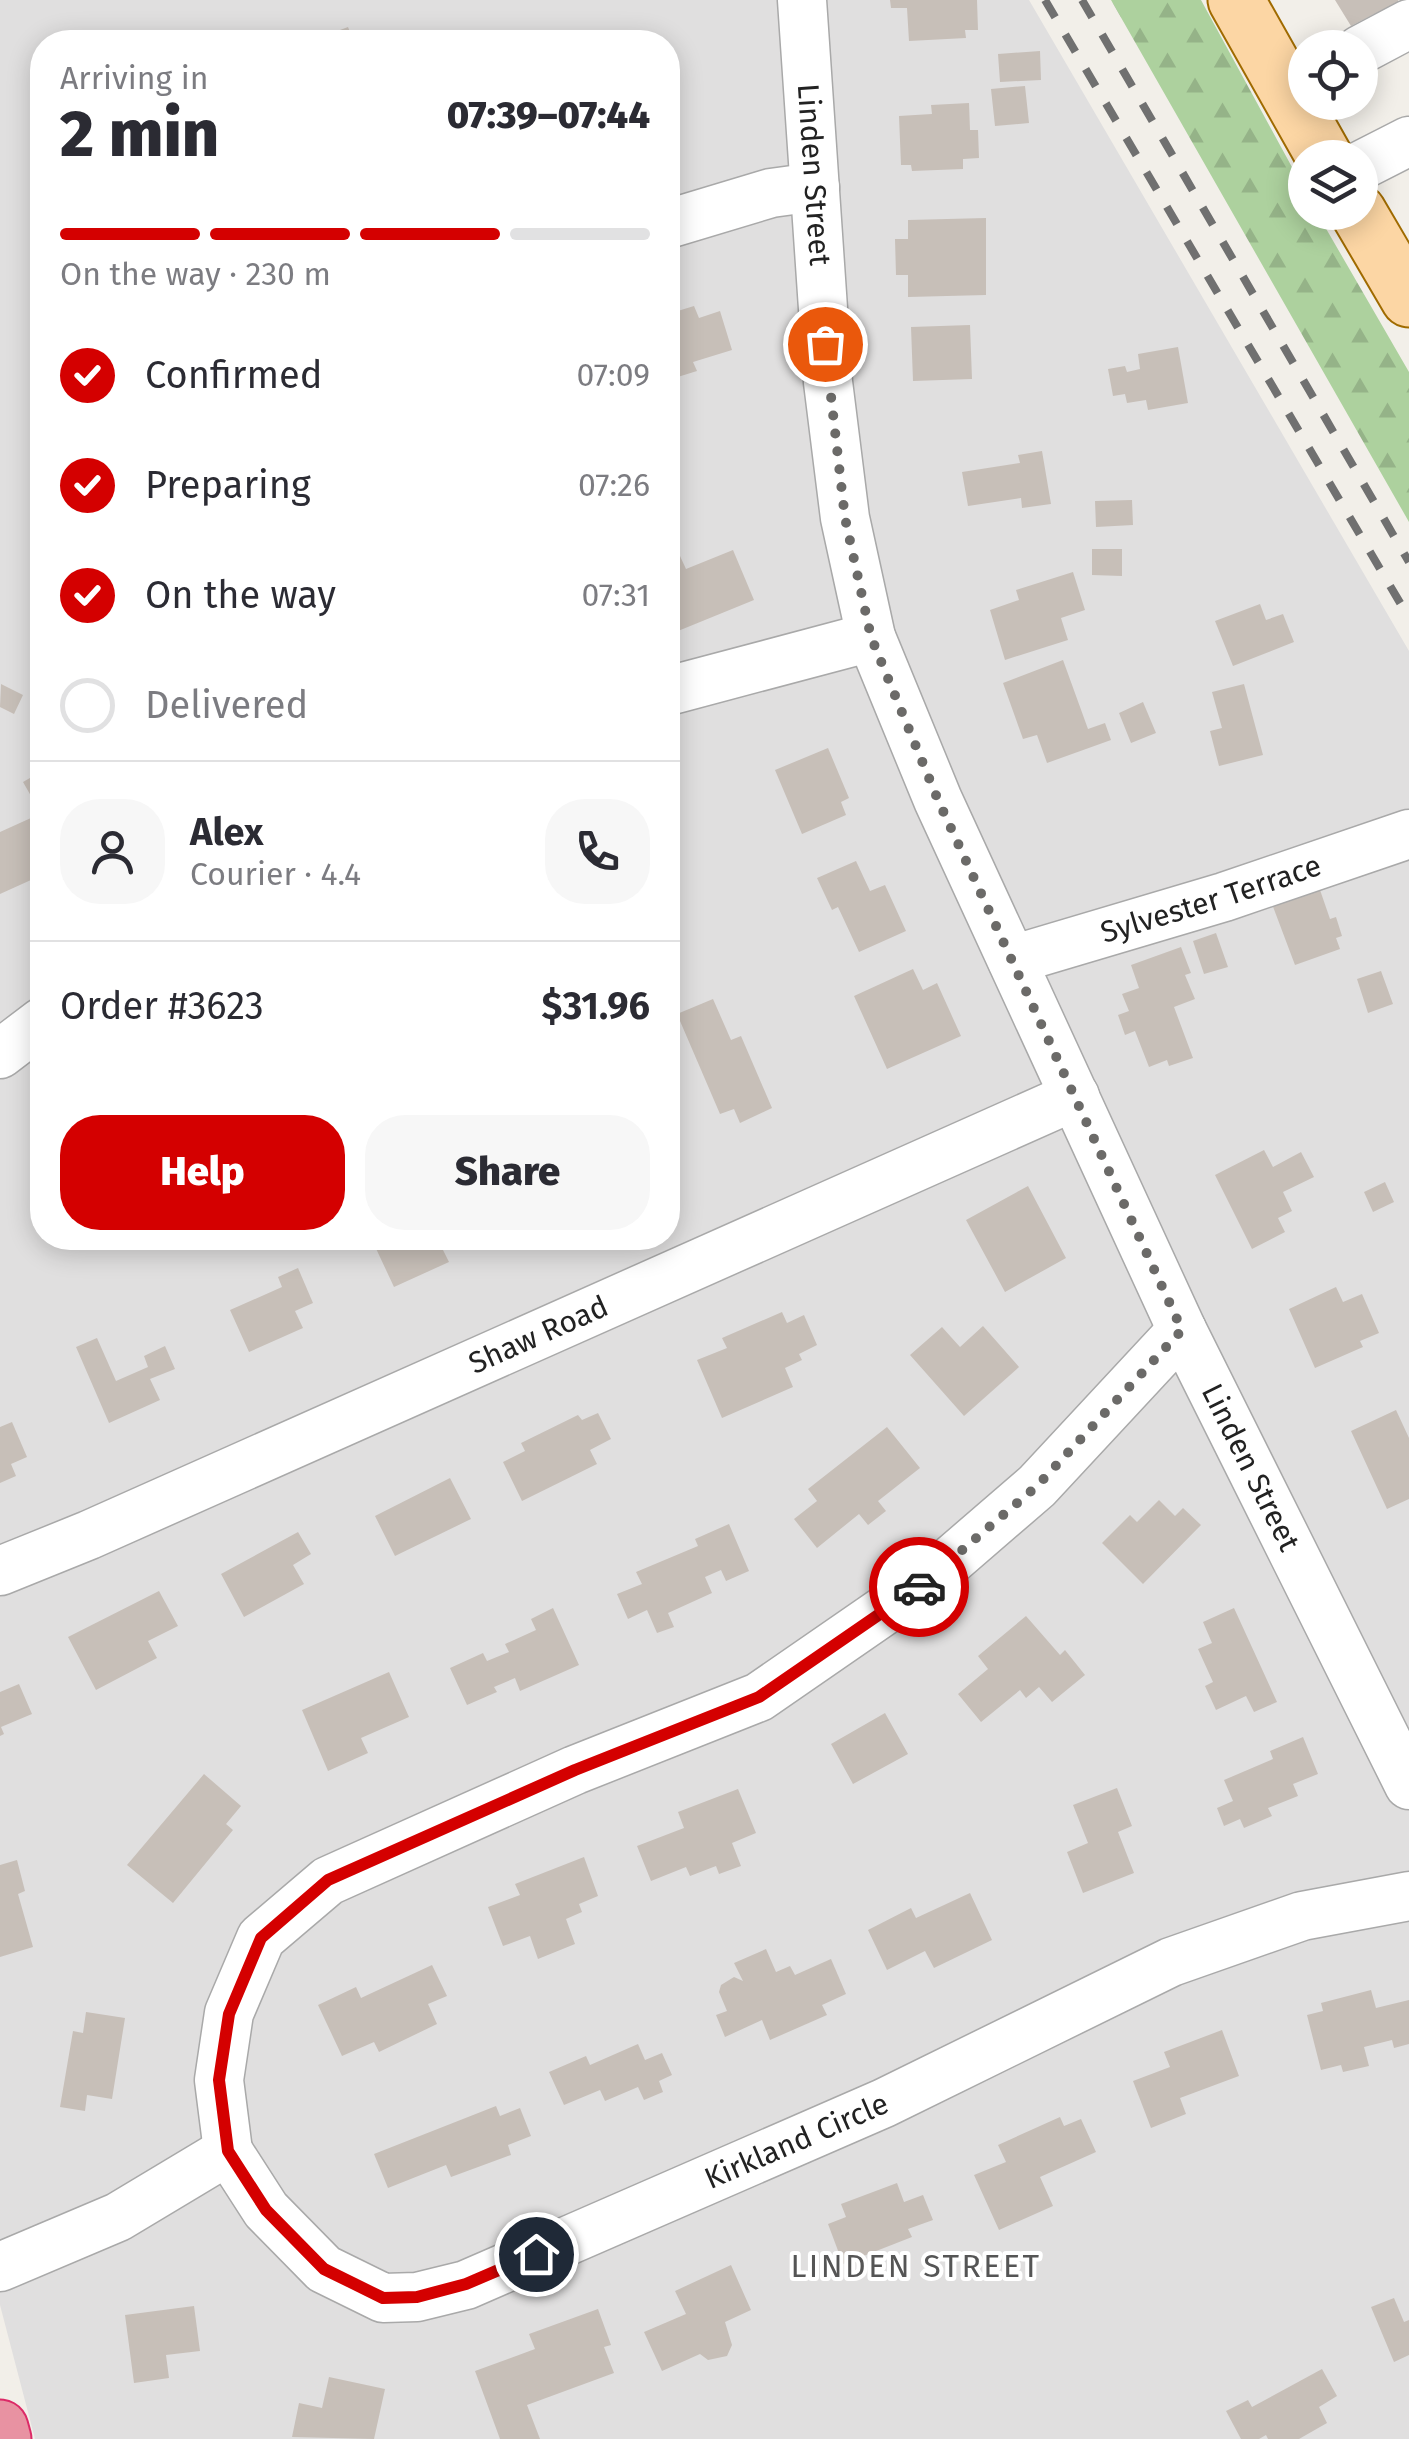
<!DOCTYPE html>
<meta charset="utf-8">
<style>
:root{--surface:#fff;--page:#f7f7f7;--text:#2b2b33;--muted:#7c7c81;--line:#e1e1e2;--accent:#d40000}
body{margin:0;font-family:"Fira Sans",sans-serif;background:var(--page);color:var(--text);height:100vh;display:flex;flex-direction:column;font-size:38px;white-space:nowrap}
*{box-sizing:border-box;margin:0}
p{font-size:32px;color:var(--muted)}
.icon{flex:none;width:55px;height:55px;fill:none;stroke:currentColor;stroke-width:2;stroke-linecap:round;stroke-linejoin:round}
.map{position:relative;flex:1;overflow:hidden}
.panel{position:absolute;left:30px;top:30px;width:650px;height:1220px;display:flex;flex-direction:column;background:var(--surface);border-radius:40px;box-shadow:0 5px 25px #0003}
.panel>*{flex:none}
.tools{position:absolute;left:1288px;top:30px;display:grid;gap:20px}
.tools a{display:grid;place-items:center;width:90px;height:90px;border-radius:50%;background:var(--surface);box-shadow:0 5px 25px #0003;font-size:50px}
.pin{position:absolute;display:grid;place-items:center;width:85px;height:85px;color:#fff;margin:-42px;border:5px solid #fff;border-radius:50%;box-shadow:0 2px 10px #0007}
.courier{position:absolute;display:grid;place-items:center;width:100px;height:100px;margin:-50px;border:8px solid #d40000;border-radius:50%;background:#fff;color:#222;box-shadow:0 2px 12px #0007}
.headline em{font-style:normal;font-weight:800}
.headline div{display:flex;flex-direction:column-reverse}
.headline{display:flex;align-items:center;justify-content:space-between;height:170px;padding:0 30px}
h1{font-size:65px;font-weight:800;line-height:75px}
.bar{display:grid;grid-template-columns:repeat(4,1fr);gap:15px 10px;align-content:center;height:120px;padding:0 30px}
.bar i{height:12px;border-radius:8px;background:var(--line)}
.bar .on{background:var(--accent)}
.bar p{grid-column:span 4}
.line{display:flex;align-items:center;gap:25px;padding:0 30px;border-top:2px solid var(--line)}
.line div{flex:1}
.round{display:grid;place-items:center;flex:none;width:105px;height:105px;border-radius:40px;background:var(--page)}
ol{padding:0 30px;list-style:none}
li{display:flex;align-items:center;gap:30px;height:110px}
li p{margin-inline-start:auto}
li .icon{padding:10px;border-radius:50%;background:var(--accent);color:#fff;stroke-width:4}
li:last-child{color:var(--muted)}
li i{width:55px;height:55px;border:5px solid var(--line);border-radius:50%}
.primary-button{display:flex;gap:20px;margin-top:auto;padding:20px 30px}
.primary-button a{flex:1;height:115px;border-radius:40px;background:var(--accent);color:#fff;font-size:40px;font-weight:800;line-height:115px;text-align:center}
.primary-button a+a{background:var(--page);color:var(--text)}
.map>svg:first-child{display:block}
.residential{fill:#e0dfdf;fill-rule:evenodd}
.forest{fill:url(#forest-firs)}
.building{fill:#c7bfb8}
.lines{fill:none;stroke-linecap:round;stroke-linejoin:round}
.minor-casing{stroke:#a9a9a9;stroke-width:51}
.major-casing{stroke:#a06b00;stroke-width:59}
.highway-casing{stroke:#dc2a67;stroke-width:59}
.minor{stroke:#fff;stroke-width:48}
.major{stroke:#fcd6a4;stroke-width:55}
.highway{stroke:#e892a2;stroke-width:55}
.rail{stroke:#707070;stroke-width:8;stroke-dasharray:20 20;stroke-linecap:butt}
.done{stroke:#6b6a68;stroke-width:10;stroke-dasharray:0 18}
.route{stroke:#d40000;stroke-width:12}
.labels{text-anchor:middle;stroke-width:8;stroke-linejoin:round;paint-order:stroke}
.street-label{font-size:30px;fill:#222;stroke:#fff}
.neighbourhood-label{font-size:32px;letter-spacing:2.5px;fill:#555;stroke:#fff}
</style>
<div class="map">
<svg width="1409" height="2439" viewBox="0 0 1409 2439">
<defs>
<pattern id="forest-firs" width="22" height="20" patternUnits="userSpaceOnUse" patternTransform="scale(2.5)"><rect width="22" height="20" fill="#add19e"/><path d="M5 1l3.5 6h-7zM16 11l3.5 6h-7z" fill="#95b388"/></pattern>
</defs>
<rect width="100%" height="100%" fill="#f2efe9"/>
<path class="residential" d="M0 0H1029L1409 651V2439H35L0 2305ZM42 42H668V1238H42Z"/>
<path class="forest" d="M1111 0H1201L1305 191V212L1317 213 1409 372V522Z"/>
<path class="building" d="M890 0H977L978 30H965L966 38 909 41 907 8H891Z
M1335 0H1398L1404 11 1380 25 1374 14 1351 26Z
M348 27 354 42H308Z
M1040 51 1041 80 1000 82 998 54Z
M1025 86 1029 123 995 126 991 89Z
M969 103 970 130H978L979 158 963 159V169L912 171 911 165H901L899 116 932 114 931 105Z
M986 218V295L908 297V275H896L895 239H908V220Z
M694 306 699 318 720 311 732 350 693 362 697 371 668 380V314Z
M970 325 972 379 913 381 911 327Z
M1178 347 1188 403 1148 410 1146 400 1127 403 1125 394 1113 396 1108 369 1125 366 1127 372 1140 369 1138 354Z
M1042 451 1051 504 1022 508 1021 498 968 506 962 472 1020 463 1018 455Z
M1132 500 1133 525 1096 527 1095 501Z
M1092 549H1122V576L1092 575Z
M733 550 754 600 678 631 673 621 668 623V561L680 556 686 569Z
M1073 572 1085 610 1061 618 1068 640 1005 660 990 610 1019 600 1016 590Z
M1260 604 1266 620 1283 614 1294 642 1233 666 1215 621Z
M1063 660 1088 729 1105 723 1111 740 1047 763 1037 735 1023 739 1003 683Z
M1 684 23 695 14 714 0 707Z
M1244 684 1263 755 1219 766 1210 731 1222 728 1212 692Z
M1143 702 1156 733 1131 743 1119 713Z
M828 748 849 798 841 802 846 815 802 834 775 770Z
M42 771V798L35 803 23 782Z
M42 813V875L0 894V832Z
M856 861 870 891 885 885 906 931 859 952 838 907 832 910 817 878Z
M1319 887 1330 919 1336 917 1342 936 1336 938 1340 949 1295 965 1272 904Z
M1216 933 1228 967 1204 974 1193 941Z
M1181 947 1191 973 1185 975 1195 999 1174 1007 1193 1058 1169 1066 1167 1060 1149 1067 1135 1031 1125 1035 1118 1015 1129 1011 1122 994 1139 988 1131 965Z
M913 969 923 990 937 983 961 1036 887 1069 854 996Z
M1381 971 1393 1004 1368 1013 1357 979Z
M713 999 731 1040 741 1036 772 1108 740 1123 734 1109 720 1114 677 1014Z
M668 1124 677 1145 668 1149Z
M1264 1150 1273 1167 1301 1152 1314 1177 1283 1192 1292 1211 1278 1218 1285 1232 1252 1249 1215 1175Z
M1385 1182 1394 1202 1373 1212 1364 1192Z
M1028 1186 1066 1258 1005 1292 966 1220Z
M377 1238H437L449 1262 394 1287 372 1240Z
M298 1268 313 1303 295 1311 303 1328 249 1352 230 1310 282 1287 278 1277Z
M1336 1287 1343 1302 1362 1294 1379 1333 1360 1341 1363 1347 1315 1368 1289 1309Z
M782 1312 787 1323 804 1315 817 1345 799 1354 802 1360 785 1368 793 1387 722 1418 697 1360 727 1348 722 1338Z
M983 1326 1019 1367 964 1416 910 1355 942 1327 960 1347Z
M97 1338 116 1381 148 1367 144 1356 165 1346 175 1369 150 1379 160 1400 109 1423 76 1347Z
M1396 1410 1409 1438V1499L1387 1509 1351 1431Z
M598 1413 611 1439 590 1450 597 1464 522 1501 503 1462 525 1451 521 1443 578 1415 582 1420Z
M12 1422 27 1457 11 1464 16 1476 0 1483V1427Z
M887 1427 920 1468 878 1501 886 1511 868 1525 859 1514 817 1548 794 1519 817 1501 808 1489Z
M450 1478 471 1519 395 1556 375 1516Z
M1159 1500 1175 1516 1183 1508 1201 1525 1143 1584 1102 1543 1130 1515 1137 1522Z
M729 1524 749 1571 726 1581 721 1570 705 1577 712 1593 668 1613 674 1627 657 1633 647 1610 628 1619 617 1594 642 1584 636 1572 698 1546 695 1539Z
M298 1532 311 1554 293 1565 304 1584 244 1617 221 1574Z
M159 1591 178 1626 148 1641 157 1658 96 1690 68 1637Z
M553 1608 579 1665 520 1691 515 1678 494 1687 497 1692 467 1705 450 1668 483 1653 487 1661 509 1652 505 1644 536 1630 531 1619Z
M1234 1608 1277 1702 1254 1712 1246 1696 1216 1710 1205 1686 1213 1682 1198 1649 1212 1643 1203 1622Z
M1026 1616 1060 1655 1065 1650 1085 1675 1052 1702 1039 1687 1026 1698 1020 1690 981 1722 958 1694 988 1669 978 1656Z
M389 1672 409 1717 361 1738 368 1753 328 1771 302 1710Z
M19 1684 32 1714 1 1727 4 1734 0 1736V1692Z
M885 1713 908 1754 853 1784 831 1744Z
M1303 1737 1318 1774 1293 1784 1298 1796 1268 1808 1272 1816 1244 1828 1240 1819 1224 1826 1217 1808 1233 1801 1224 1780 1273 1759 1270 1751Z
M204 1774 241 1806 226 1824 233 1830 173 1903 127 1865Z
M1117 1788 1132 1826 1118 1832 1134 1873 1083 1893 1067 1852 1088 1843 1073 1805Z
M738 1789 756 1833 732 1843 741 1866 719 1874 716 1866 690 1876 686 1867 651 1881 637 1846 684 1828 678 1812Z
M584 1857 598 1896 579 1904 582 1912 566 1919 575 1944 538 1959 530 1936 503 1946 488 1907 520 1895 515 1884Z
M17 1860 25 1891 18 1894 33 1947 0 1957V1865Z
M970 1893 992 1940 934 1968 925 1951 887 1970 868 1930 911 1908 916 1918Z
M766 1949 776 1972 790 1966 795 1975 831 1959 846 1994 822 2005 827 2015 770 2040 762 2020 725 2037 716 2015 727 2011 719 1992 721 1985 734 1977 743 1981 734 1963Z
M432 1965 447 1996 428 2004 437 2024 379 2052 374 2042 342 2056 318 2005 356 1987 361 1998Z
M1371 1990 1376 2008 1409 2000V2044L1394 2048 1392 2040 1364 2047 1369 2066 1343 2072 1341 2065 1321 2070 1307 2015 1323 2011 1321 2003Z
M86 2012 125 2018 112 2099 87 2095 85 2111 60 2107 73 2031 83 2033Z
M1222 2030 1239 2076 1180 2098 1186 2114 1151 2128 1133 2081 1170 2067 1164 2052Z
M638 2044 645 2060 662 2053 672 2075 659 2081 663 2092 644 2100 638 2087 605 2101 600 2090 564 2105 549 2072 586 2056 590 2065Z
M496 2106 500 2116 520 2108 531 2136 508 2145 511 2155 451 2177 446 2165 388 2188 374 2154Z
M1060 2117 1064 2126 1081 2119 1096 2152 1040 2177 1053 2206 999 2230 974 2175 1006 2162 998 2145Z
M897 2183 904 2202 923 2195 933 2220 908 2229 912 2237 843 2264 828 2224 846 2217 841 2204Z
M731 2265 751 2310 725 2322 732 2345 727 2356 708 2360 700 2354 662 2371 644 2332 686 2314 675 2291Z
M1394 2298 1404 2322 1409 2320V2355L1394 2362 1371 2307Z
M194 2306 200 2351 166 2355 169 2378 134 2383 125 2315Z
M598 2309 611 2345 604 2347 614 2373 527 2405 540 2439H500L475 2371 535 2349 529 2334Z
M1322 2369 1337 2396 1319 2407 1327 2423 1299 2439H1268L1266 2435 1259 2439H1241L1226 2411 1248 2400 1252 2407Z
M329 2377 385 2389 374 2439 292 2437 299 2403 322 2408Z"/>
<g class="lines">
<defs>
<g id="minor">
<path id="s1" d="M802 0 828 382 845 518 871 637 938 800 1182 1330 1409 1785"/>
<path d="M1360 50 1409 24"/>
<path d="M1360 166 1409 141"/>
<path d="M668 224 771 193 815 187"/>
<path d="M668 691 871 637"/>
<path id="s2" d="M1012 960 1224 897 1409 834"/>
<path d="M0 1054 42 1022"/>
<path id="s3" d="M0 1571 89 1535 1075 1096"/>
<path d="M228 2151 219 2080 229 2013 261 1938 328 1881 575 1770 759 1697 927 1581 1037 1486 1182 1330"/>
<path id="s4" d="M0 2267 118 2217 228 2151 266 2210 324 2269 383 2298 417 2297 466 2285 884 2103 1171 1962 1302 1916 1409 1896"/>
</g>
<path id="major" d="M1236 0 1325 158
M1358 212 1409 299"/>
<path id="highway" d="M0 2428 3 2439"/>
</defs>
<use href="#minor" class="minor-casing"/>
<use href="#major" class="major-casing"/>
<use href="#highway" class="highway-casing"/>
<use href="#minor" class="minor"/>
<use href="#major" class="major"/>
<use href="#highway" class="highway"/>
<path class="rail" d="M1045 0 1409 618
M1082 0 1409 562"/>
</g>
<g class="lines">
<path class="done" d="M825 344 845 518 871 637 938 800 1182 1330 1037 1486 919 1587"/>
<path class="route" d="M536 2254 466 2284 417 2297 383 2298 324 2269 266 2210 228 2151 219 2080 229 2014 261 1938 328 1880 575 1770 759 1697 919 1587"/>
</g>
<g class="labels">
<g class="street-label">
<text dy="10" stroke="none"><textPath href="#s1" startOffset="175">Linden Street</textPath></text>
<text dy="10" stroke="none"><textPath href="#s2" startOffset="208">Sylvester Terrace</textPath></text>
<text dy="10" stroke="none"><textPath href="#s3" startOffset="588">Shaw Road</textPath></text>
<text dy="10" stroke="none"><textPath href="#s1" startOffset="1555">Linden Street</textPath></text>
<text dy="10" stroke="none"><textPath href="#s4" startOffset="920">Kirkland Circle</textPath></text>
</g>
<g class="neighbourhood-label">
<text x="916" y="2277">LINDEN STREET</text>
</g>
</g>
</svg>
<div class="tools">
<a><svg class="icon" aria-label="locate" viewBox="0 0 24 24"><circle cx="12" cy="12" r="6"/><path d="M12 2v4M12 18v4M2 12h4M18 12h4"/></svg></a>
<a><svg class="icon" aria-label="layers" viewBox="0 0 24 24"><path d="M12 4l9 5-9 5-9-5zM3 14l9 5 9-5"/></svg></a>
</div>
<div class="pin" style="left:825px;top:344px;background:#ea580c"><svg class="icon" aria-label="bag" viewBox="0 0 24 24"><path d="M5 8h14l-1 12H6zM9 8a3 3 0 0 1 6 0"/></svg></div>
<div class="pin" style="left:536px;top:2254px;background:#1f2937"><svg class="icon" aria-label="home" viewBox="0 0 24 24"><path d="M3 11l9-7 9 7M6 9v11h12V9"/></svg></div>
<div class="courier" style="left:919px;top:1587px"><svg class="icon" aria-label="car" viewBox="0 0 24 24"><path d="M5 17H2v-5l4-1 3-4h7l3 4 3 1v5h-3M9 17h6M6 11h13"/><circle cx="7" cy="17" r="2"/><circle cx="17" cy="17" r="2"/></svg></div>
<section class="panel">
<div class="headline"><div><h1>2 min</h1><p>Arriving in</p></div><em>07:39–07:44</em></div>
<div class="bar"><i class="on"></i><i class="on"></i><i class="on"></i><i></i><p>On the way · 230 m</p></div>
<ol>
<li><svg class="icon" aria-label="check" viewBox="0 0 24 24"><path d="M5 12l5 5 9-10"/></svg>Confirmed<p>07:09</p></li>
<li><svg class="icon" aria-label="check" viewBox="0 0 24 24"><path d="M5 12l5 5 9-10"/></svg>Preparing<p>07:26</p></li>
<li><svg class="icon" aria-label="check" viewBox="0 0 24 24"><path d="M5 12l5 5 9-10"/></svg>On the way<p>07:31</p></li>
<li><i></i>Delivered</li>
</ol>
<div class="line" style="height:180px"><a class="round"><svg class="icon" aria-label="person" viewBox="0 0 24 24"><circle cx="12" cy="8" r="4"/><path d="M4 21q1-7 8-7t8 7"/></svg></a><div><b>Alex</b><p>Courier · 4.4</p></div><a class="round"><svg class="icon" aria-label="phone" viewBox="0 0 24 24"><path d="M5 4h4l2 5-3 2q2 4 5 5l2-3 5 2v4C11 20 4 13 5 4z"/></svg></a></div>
<div class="line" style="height:130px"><div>Order #3623</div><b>$31.96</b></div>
<div class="primary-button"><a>Help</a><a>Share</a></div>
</section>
</div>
